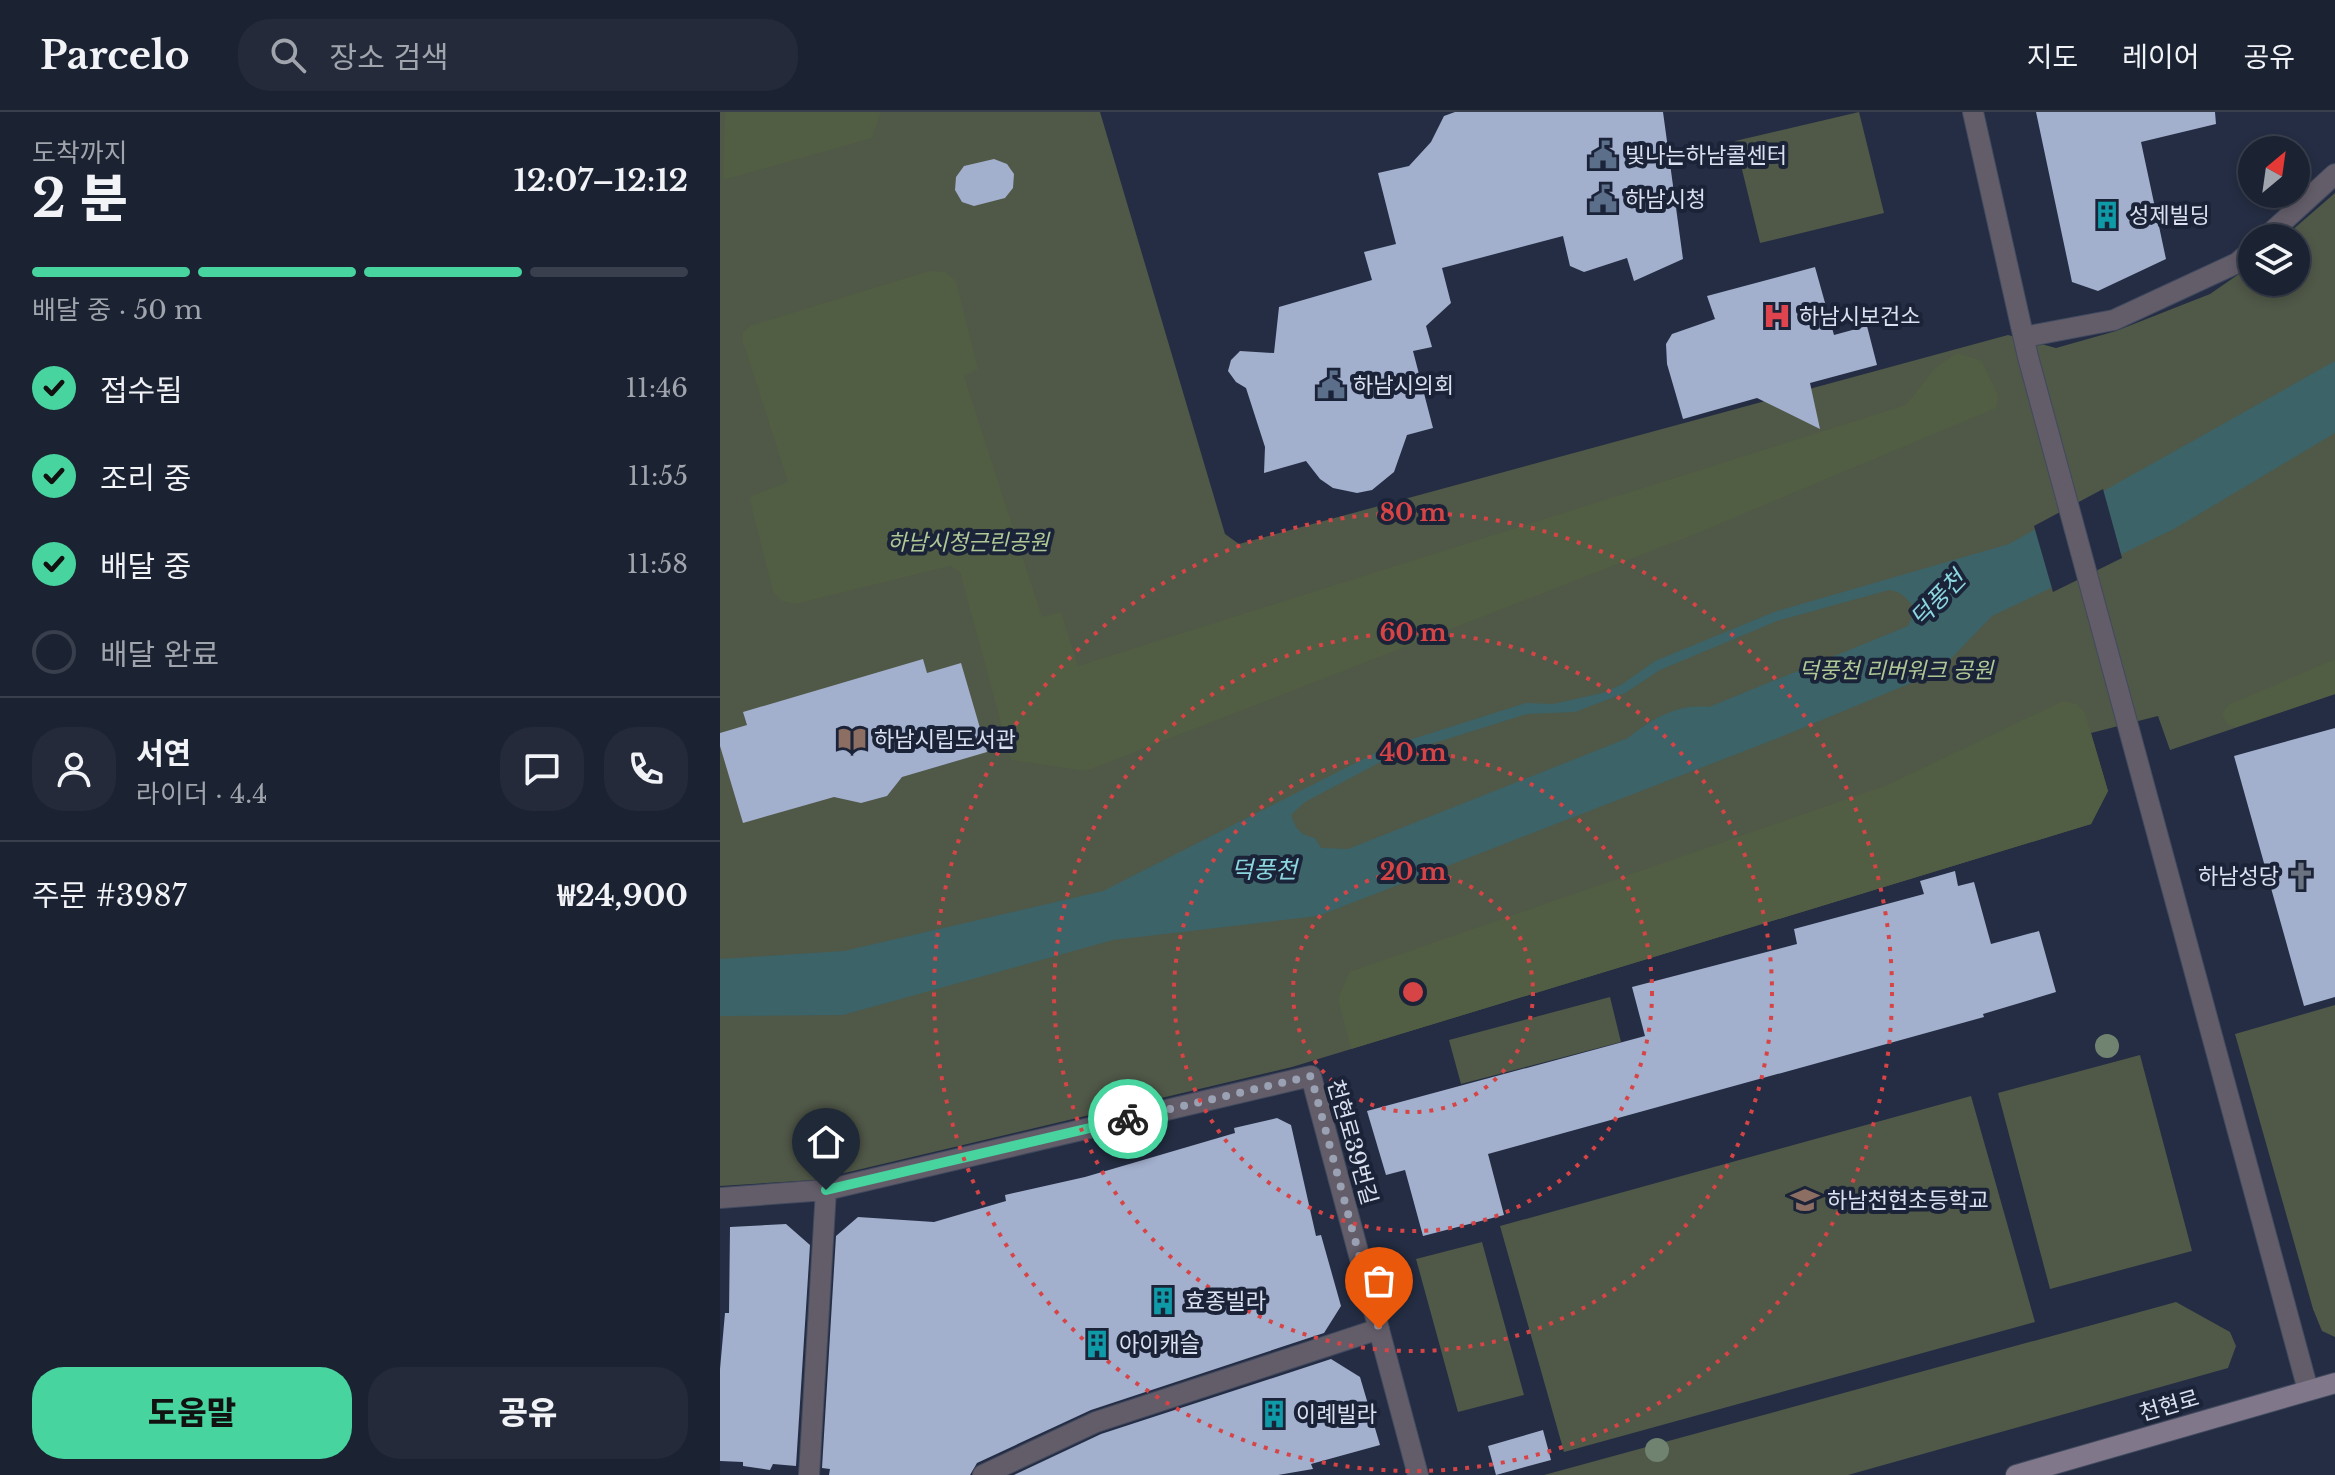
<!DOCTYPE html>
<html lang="ko">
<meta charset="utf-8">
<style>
:root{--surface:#1b2232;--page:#242a3a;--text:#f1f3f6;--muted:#a0a4ac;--line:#393f4d;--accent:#47d49e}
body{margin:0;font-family:"Libre Baskerville","Noto Sans KR",serif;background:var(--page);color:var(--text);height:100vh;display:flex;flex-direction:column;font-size:30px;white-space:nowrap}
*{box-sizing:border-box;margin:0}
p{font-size:26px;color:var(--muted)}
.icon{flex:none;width:44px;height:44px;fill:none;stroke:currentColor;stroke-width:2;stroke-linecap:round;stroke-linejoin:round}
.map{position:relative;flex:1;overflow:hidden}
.side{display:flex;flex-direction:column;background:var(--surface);width:720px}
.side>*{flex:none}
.needle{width:52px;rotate:29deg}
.tools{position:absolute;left:1518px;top:24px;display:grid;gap:16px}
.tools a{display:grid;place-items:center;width:72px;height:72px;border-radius:50%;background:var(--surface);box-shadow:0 4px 12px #0003,0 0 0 2px var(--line);font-size:40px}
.pin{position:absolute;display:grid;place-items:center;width:68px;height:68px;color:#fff;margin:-82px -34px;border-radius:50% 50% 50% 0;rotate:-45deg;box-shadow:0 0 8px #0007}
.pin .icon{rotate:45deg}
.courier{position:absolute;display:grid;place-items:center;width:80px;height:80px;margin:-40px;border:6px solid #47d49e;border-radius:50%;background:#fff;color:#222;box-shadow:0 2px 10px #0007}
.summary em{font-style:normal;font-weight:800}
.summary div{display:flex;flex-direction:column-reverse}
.summary{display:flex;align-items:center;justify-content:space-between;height:136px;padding:0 32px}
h1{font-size:52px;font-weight:800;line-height:60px}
.bar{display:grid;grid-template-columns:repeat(4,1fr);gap:12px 8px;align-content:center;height:96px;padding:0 32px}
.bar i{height:10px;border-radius:6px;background:var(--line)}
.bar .on{background:var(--accent)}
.bar p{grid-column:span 4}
.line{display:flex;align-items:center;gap:20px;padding:0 32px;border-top:2px solid var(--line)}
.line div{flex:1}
.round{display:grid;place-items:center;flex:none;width:84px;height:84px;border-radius:32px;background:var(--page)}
ol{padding:0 32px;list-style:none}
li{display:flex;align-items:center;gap:24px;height:88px}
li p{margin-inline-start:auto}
li .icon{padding:8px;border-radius:50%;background:var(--accent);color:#111;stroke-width:4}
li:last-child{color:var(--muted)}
li i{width:44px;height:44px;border:4px solid var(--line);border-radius:50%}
.button{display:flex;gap:16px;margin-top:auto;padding:16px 32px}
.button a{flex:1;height:92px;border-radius:32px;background:var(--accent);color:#111;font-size:32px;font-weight:800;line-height:92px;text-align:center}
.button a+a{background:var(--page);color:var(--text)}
header{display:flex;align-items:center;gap:48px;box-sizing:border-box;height:112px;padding:0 40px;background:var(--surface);border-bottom:2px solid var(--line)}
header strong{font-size:38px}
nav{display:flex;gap:44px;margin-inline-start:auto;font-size:28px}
.search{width:560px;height:72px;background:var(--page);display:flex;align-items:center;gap:20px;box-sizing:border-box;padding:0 28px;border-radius:32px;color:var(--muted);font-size:30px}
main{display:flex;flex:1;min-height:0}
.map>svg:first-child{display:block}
.green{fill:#505848}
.forest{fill:#515e43}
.water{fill:#3c6368;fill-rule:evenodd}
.pier{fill:#242d43}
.building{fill:#a2afcd}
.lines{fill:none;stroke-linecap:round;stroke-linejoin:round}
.street-casing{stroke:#414a5f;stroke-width:22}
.secondary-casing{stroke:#414a5f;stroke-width:22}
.street{stroke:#635d69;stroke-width:20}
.secondary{stroke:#81778a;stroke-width:20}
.tree{fill:#708270}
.done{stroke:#9aa1b3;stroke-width:8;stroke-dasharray:0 14.4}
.route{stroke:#47d49e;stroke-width:10}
.ring{fill:none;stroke:#d74446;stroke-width:4;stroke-dasharray:4 8}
.labels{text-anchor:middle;stroke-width:8;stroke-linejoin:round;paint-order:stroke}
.poi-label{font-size:22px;fill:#dae0ef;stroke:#1b2338;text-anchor:start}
.park-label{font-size:22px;font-style:italic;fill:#afc895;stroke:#1b2338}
.street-label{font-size:22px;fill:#dae0ef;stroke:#1b2338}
.water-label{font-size:24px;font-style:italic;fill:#8cd6e0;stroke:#1b2338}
.centre{fill:#d74446;stroke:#1b2338;stroke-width:4}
.ring-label{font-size:24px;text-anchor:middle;font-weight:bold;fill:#d74446;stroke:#1b2338;stroke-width:8;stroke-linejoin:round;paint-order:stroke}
</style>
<header>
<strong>Parcelo</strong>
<div class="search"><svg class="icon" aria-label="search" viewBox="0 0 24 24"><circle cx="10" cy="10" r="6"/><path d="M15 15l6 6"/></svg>장소 검색</div>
<nav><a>지도</a><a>레이어</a><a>공유</a></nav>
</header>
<main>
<section class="side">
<div class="summary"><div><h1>2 분</h1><p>도착까지</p></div><em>12:07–12:12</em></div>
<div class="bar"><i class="on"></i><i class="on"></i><i class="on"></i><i></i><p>배달 중 · 50 m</p></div>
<ol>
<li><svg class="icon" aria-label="check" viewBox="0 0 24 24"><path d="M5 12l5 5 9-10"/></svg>접수됨<p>11:46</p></li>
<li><svg class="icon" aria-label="check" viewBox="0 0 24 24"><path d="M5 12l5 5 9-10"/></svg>조리 중<p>11:55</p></li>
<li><svg class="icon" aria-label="check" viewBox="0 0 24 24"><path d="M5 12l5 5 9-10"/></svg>배달 중<p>11:58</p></li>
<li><i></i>배달 완료</li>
</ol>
<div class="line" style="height:144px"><a class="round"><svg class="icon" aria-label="person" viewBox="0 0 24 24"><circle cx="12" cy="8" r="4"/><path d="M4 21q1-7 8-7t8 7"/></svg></a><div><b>서연</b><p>라이더 · 4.4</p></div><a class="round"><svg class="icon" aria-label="chat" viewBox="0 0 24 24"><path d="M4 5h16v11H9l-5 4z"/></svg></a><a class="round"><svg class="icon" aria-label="phone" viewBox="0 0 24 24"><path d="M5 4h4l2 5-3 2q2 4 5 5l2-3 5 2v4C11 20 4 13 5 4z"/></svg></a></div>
<div class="line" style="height:104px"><div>주문 #3987</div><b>₩24,900</b></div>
<div class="button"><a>도움말</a><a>공유</a></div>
</section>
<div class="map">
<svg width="1615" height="1363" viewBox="0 0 1615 1363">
<rect width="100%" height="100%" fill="#242d43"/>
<path class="green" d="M0 0H380L505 422 519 432 1288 223 1336 236 1396 219 1490 182 1532 153V170H1576V126H1563L1615 81V582L1450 638 1438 604 1371 621 1388 679 1371 712 572 955 95 1068 0 1074Z
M1139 0 1164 101 1040 131 1015 29Z
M890 885 901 930 741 972 729 928Z
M1615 893V1225L1602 1219 1593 1197 1515 922Z
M1420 943 1472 1139 1330 1177 1278 981Z
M1251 984 1315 1210 844 1340 780 1114Z
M762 1130 804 1283 738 1300 696 1147Z
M1456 1190 1510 1220 1516 1234 1508 1256 1128 1363H824Z"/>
<path class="forest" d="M5 0H161L152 26 3 68Z
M209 159 225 160 236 169 258 257 244 264 322 505 341 500 358 554 1186 293 1215 256 1237 241 1262 249 1278 284 1276 296 980 420 366 659 291 648 240 460 230 454 75 492 62 489 53 480 29 385 68 370 23 230V220L30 214Z
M1615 547V582L1516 615 1507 612 1502 602 1508 593Z
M1343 589 1357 592 1365 601 1388 679 1371 712 631 937 618 887 629 860 1167 673Z"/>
<path class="water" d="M1615 249V321L1454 417 1272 504 1218 560 1058 626 598 804 393 828 123 903 0 904V847L124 839 383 779 667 635 806 591 833 592 882 581 901 573 935 549 1054 500 1289 432ZM1169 478C1182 479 1189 488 1195 499L1188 514 989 595C957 592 933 606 908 626L628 737 601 736 595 726C580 723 576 717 571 703L585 690 670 645 807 602 855 600 905 581 940 558 1057 509Z"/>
<path class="pier" d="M1383 377 1402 446 1333 480 1314 414Z"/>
<path class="building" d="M735 0H943L963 147 914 169 907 146 864 160 850 154 843 124 722 156 731 191 706 214 712 235 693 239 713 316 687 323 674 360 652 378 637 381 613 376 600 367 586 349 544 361 545 335 526 276 516 270 508 259 511 248 520 239 554 241 559 195 652 168 644 140 676 132 658 61 689 54 711 30 724 4Z
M1316 0H1495L1496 12 1421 30 1446 147 1378 179 1352 170Z
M274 47 287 52 294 62 293 76 285 86 254 94 242 90 235 78 236 65 244 54Z
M1095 155 1114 223 1147 214 1157 253 1090 271 1100 317 1037 286 963 307 947 252 946 232 952 222 995 207 987 184Z
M203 547 207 561 241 551 267 640 182 665 167 684 141 691 114 685 23 711 0 634V621L27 613 23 600Z
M1615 616V885L1584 894 1514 644Z
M1235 759 1238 774 1254 770 1271 832 1319 819 1336 880 1263 902 1264 905 768 1042 784 1103 703 1124 685 1058 666 1063 647 999 925 924 912 875 1077 832 1074 817 1204 782 1200 769Z
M557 1006 571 1013 596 1124 601 1123 621 1194 604 1221 371 1298 257 1351 250 1363H109L110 1357 102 1356 116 1124 138 1105 214 1110 286 1089 285 1083 365 1065 515 1021 514 1016Z
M66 1112 90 1133 76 1354 53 1352 50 1358 23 1354V1350L0 1349V1257L5 1201H9L10 1115Z
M611 1247 640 1265 660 1333 591 1352 593 1357 558 1363H294L381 1322Z
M823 1318 831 1348 776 1363 768 1334Z"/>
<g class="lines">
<defs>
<path id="street" d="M1253 0 1308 245 1588 1278
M1545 126 1615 62
M1304 225 1394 208 1517 151 1532 138
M0 1086 106 1078 591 964 698 1363
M89 1363 106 1078
M263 1363 376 1310 659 1217"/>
<path id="secondary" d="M1296 1363 1615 1271"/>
</defs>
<use href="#street" class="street-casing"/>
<use href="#secondary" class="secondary-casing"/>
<use href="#street" class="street"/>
<use href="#secondary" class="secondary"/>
</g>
<g class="tree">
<circle cx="1387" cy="934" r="12"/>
<circle cx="937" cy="1338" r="12"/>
</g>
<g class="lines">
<path class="done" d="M408 1007 591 964 659 1217"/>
<path class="route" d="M106 1078 408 1007"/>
</g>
<g class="ring">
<circle cx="693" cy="880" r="120"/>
<circle cx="693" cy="880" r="239"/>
<circle cx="693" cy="880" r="359"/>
<circle cx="693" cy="880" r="479"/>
</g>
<defs>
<symbol id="civic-bare" viewBox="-9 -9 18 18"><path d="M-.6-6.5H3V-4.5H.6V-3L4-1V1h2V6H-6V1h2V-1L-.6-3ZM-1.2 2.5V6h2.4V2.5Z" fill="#5c6f8a" stroke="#1b2338" stroke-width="2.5" paint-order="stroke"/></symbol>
<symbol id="building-bare" viewBox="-9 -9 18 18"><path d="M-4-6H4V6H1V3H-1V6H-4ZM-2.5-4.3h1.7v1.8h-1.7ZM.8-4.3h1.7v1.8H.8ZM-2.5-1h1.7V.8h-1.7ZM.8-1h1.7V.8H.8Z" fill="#0f9aa8" stroke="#1b2338" stroke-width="2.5" paint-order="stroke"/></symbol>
<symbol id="hospital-bare" viewBox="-9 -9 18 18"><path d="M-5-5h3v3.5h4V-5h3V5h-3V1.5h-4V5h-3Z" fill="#e0444e" stroke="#1b2338" stroke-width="2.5" paint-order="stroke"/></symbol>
<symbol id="library-bare" viewBox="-9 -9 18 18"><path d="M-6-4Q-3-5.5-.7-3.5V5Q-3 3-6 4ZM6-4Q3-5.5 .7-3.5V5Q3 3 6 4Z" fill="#8d6e63" stroke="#1b2338" stroke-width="2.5" paint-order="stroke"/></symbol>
<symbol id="church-bare" viewBox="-9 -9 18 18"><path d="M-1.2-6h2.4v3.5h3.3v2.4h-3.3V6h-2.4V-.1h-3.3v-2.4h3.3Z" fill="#6b7280" stroke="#1b2338" stroke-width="2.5" paint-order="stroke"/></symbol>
<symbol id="school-bare" viewBox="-9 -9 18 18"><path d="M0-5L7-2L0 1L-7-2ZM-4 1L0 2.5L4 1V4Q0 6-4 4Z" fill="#8d6e63" stroke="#1b2338" stroke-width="2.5" paint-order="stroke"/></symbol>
</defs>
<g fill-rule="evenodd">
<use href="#civic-bare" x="863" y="23" width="40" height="40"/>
<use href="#civic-bare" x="863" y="67" width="40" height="40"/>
<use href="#building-bare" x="1367" y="83" width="40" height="40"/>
<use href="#hospital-bare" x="1037" y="184" width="40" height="40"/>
<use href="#civic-bare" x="591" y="253" width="40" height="40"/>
<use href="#library-bare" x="112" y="607" width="40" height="40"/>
<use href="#church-bare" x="1561" y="744" width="40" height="40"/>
<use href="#school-bare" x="1065" y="1068" width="40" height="40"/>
<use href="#building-bare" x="423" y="1169" width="40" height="40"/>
<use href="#building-bare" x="357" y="1212" width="40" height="40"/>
<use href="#building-bare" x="534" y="1282" width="40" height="40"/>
</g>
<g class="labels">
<g class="poi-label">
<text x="905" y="51">빛나는하남콜센터</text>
<text x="905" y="95">하남시청</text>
<text x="1409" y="111">성제빌딩</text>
<text x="1079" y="212">하남시보건소</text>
<text x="633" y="281">하남시의회</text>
<text x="154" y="635">하남시립도서관</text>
<text x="1559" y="772" text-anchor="end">하남성당</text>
<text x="1107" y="1096">하남천현초등학교</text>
<text x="465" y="1197">효종빌라</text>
<text x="399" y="1240">아이캐슬</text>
<text x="576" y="1310">이례빌라</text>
</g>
<g class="park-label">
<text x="248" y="438">하남시청근린공원</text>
<text x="1176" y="566">덕풍천 리버워크 공원</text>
</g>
<g class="street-label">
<text transform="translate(633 1030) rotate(74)" y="8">천현로39번길</text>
<text transform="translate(1449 1293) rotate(-16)" y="8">천현로</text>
</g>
<g class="water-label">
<text transform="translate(1218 487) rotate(-46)" y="8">덕풍천</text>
<text x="544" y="766">덕풍천</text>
</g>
</g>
<circle cx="693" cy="880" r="12" class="centre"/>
<g class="ring-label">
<text x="693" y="409">80 m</text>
<text x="693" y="529">60 m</text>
<text x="693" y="649">40 m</text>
<text x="693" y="768">20 m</text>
</g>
</svg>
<div class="tools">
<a><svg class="needle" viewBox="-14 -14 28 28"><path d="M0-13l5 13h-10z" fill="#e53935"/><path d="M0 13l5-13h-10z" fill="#a0a4ac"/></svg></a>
<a><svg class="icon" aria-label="layers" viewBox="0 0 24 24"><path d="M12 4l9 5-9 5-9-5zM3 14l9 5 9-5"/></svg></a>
</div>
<div class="pin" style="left:659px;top:1217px;background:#ea580c"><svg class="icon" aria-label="bag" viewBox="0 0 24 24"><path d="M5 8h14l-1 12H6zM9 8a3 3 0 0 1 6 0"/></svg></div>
<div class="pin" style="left:106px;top:1078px;background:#1f2937"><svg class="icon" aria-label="home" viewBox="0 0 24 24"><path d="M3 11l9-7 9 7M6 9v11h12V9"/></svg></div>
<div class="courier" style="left:408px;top:1007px"><svg class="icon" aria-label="bike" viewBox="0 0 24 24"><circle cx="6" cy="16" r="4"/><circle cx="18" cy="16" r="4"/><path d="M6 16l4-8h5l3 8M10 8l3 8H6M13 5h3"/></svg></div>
</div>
</main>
